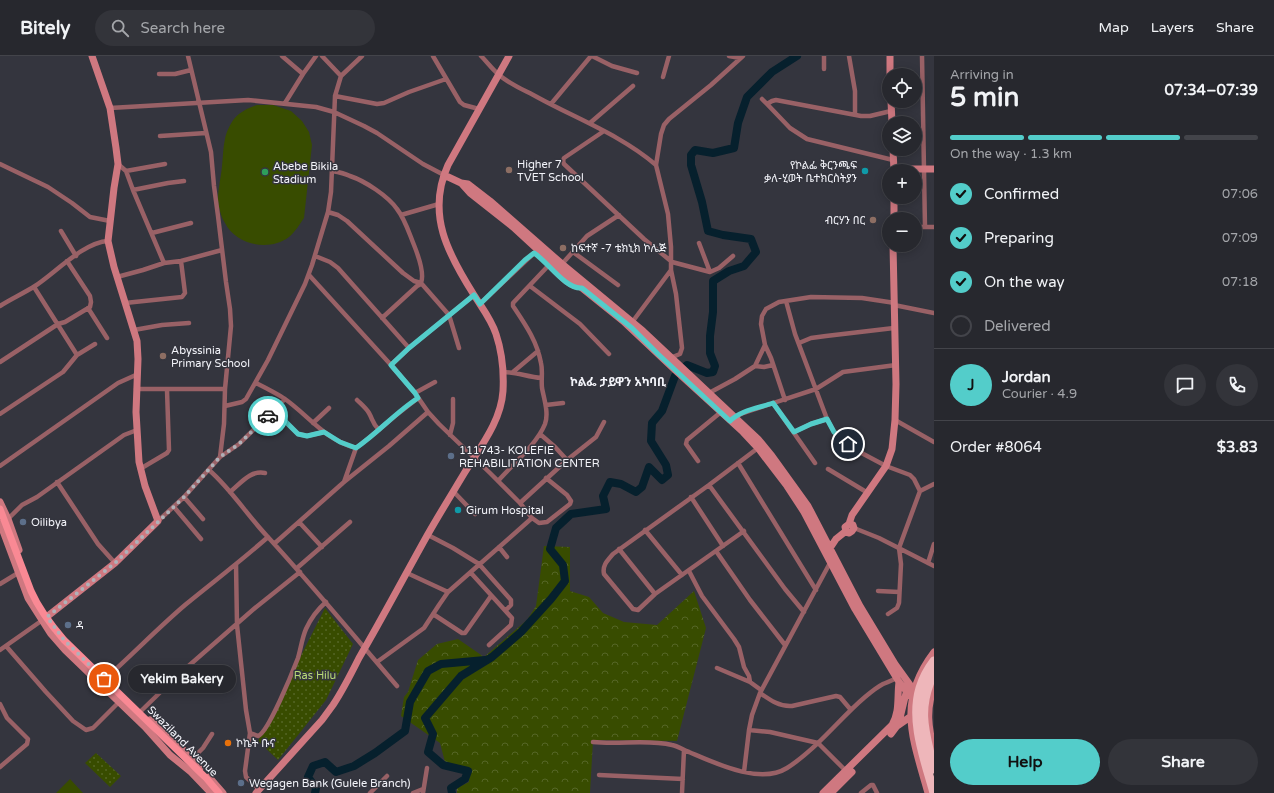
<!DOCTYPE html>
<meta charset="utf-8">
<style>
:root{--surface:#27282e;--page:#33343a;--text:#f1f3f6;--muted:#a4a6aa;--line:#43444a;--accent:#53cdca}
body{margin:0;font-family:"Varela Round","Noto Sans Ethiopic",sans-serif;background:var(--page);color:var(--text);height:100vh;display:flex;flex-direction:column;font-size:15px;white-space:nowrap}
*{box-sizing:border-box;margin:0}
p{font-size:13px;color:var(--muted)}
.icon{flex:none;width:22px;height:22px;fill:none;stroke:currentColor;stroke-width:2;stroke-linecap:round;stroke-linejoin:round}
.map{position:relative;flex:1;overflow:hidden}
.side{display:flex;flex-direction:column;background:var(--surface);width:340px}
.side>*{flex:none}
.controls{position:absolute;left:882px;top:12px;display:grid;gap:8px}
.controls a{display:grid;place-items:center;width:40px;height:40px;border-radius:50%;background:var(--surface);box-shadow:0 2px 10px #0003,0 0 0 1px var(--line);font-size:20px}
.pin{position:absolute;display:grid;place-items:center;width:34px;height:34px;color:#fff;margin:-17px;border:2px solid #fff;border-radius:50%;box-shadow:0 1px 4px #0007}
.courier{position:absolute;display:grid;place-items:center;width:40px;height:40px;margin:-20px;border:3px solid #53cdca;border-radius:50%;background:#fff;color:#222;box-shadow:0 1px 5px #0007}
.bubble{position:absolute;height:28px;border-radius:14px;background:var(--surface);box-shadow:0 2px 10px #0003,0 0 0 1px var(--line);font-size:13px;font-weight:800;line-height:28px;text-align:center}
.headline em{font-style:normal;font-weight:800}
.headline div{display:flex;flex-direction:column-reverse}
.headline{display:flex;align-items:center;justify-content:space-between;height:68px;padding:0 16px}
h1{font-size:26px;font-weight:800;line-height:30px}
.bar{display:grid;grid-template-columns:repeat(4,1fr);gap:6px 4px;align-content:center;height:48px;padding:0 16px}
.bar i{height:5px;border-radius:3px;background:var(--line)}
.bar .active{background:var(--accent)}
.bar p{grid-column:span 4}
.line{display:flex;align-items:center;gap:10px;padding:0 16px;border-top:1px solid var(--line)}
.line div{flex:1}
.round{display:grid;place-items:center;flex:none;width:42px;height:42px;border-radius:21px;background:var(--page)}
ol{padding:0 16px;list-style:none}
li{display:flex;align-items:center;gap:12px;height:44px}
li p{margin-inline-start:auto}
li .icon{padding:4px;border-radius:50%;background:var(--accent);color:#111;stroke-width:4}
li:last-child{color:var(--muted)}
li i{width:22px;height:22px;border:2px solid var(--line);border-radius:50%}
.action{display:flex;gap:8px;margin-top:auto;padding:8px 16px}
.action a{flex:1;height:46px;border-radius:24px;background:var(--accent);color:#111;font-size:16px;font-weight:800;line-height:46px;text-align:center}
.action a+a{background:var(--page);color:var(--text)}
header{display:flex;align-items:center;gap:24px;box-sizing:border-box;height:56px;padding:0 20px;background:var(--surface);border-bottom:1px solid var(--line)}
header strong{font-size:19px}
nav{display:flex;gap:22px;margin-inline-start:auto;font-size:14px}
.search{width:280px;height:36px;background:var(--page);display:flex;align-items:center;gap:10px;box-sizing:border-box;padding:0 14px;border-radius:22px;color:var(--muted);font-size:15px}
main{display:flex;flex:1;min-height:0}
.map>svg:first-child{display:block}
.grass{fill:#384c00}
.forest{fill:url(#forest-crowns)}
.park{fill:url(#park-dots)}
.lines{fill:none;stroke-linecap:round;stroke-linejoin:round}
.river{stroke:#06202d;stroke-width:8}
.street{stroke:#996166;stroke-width:4.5}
.secondary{stroke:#cf7880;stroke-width:7}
.primary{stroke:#f98994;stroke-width:7}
.highway{stroke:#eeb6ba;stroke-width:9}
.done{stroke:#b0b1b8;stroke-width:4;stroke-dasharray:0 7.2}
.route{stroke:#53cdca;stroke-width:5}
.education-dot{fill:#8d6e63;stroke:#34353e;stroke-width:1.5}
.culture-dot{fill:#0f9aa8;stroke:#34353e;stroke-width:1.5}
.leisure-dot{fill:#2e9e5b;stroke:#34353e;stroke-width:1.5}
.service-dot{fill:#5c6f8a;stroke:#34353e;stroke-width:1.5}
.food-dot{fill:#e8710a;stroke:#34353e;stroke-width:1.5}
.labels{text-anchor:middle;stroke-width:3;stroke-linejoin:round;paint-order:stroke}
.poi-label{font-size:11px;fill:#f3f4fa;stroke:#34353e;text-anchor:start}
.park-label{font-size:11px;fill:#b8da77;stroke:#34353e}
.street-label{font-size:11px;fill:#f3f4fa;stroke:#34353e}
.neighbourhood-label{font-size:12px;font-weight:bold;fill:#f3f4fa;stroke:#34353e}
</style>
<header>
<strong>Bitely</strong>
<div class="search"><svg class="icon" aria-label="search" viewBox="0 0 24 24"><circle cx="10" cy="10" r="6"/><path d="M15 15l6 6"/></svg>Search here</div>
<nav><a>Map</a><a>Layers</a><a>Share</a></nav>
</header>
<main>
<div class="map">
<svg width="934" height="737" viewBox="0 0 934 737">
<defs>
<pattern id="forest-crowns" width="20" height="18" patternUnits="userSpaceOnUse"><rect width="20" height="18" fill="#384c00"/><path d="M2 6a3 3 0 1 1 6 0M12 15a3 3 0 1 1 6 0" fill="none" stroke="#556626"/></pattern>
<pattern id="park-dots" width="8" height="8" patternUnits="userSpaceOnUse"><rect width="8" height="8" fill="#384c00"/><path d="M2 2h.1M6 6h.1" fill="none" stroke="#556626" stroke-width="1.8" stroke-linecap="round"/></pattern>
</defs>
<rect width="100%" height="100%" fill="#34353e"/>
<path class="grass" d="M257 49H273L291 55 302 65 309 76 312 89 304 162C300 168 295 176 289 181 269 196 236 189 225 167 221 161 219 152 218 144 218 133 221 121 222 110 223 101 223 91 225 83 226 77 230 68 234 63 240 56 248 52 257 49Z
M70 723 83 737H56Z"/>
<path class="forest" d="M544 490 570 491V535L589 541 603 557 624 566 657 569 694 535 706 572 677 685 593 684 590 737H457V732L469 726 468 713 445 706 440 687 401 660 404 641 408 636 418 604 437 588 458 583 484 601 527 564 536 550Z"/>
<path class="park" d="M325 552 353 588 326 644 278 704 258 685Z
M96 697 121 720 110 731 85 707Z"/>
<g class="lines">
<path class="river" d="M315 737 316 732 308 721 313 710 325 706 336 716 354 710 375 697 405 675 410 646 428 615 441 608 485 604
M452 737 451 732 465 723 468 715 443 709 428 696 433 678 425 662 461 620 492 601 521 576 551 543 565 525 563 509 550 493 556 472 571 458 606 453 603 440 610 426 621 428 636 436 642 431 649 411 662 424 668 419 666 409 651 385 652 367 662 355 675 320 687 309 707 317 713 316 715 310 710 297V280L713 256V225L729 215 744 210 756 196 751 183 723 179 708 175 702 146 691 109V99L695 94 713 97 734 92 738 67 747 41 772 16 797 0"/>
<path class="street" d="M188 0 211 96 214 130 218 160 226 226 230 253 231 270 225 333 224 368 220 401
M282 0 303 18
M322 0 341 20
M433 0 460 46 464 49 479 53
M481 0C487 6 492 13 498 18 509 28 524 34 537 41 577 63 621 79 656 109
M592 0 612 10 637 17
M729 0 740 2
M849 0 855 35V59
M922 0 925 171
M824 13V0
M159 18H175L191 14
M663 21 669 0
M335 40 377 48 384 47 409 36 446 23
M762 43 767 48 772 45 776 44 861 60H870L891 55
M285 47 303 18 316 0
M551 48 591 0
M767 48 790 72 807 83 893 104
M110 52 248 44 316 51 334 56 364 70 377 77 423 108 444 119
M590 67 633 30
M604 75 564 102 563 105 564 108 644 183 672 206 710 216 719 212 733 200
M160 80 206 77
M0 108 48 131 72 147 90 161 110 165
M118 108 126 115 133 134 164 207
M126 115 165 108
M332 115C338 116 344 117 350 120 365 125 388 140 397 153 405 163 409 177 414 189 418 199 425 217 421 227
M133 134 168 127 184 125
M328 156 338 159 347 165 403 217 414 225 421 227 449 259 459 292
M401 159 439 148
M915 171H934
M61 175 76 200
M152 177 191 167
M699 187 710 216
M573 196 618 229
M315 200 330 206 338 212 409 292
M562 208 587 180 619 159
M309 219 391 309 415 337 428 356 439 368 490 417 520 447 532 462 539 467 547 466 570 448 571 445 567 439 546 422
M117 221 143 214 164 207 181 205 222 194
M530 230 580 268 609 298
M34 231 77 299
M786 245 795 278 827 363 834 376 841 383 854 393 886 410 910 419 914 423 920 435
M125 247 182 241 185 237 181 205
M480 248 534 197C548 204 564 234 582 232
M894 249 934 257
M0 250C11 243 24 237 35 230 55 217 84 186 108 185
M88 252 107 282
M382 262 417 230 421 228
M633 265 671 214
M134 274 162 269 189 267
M799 287 811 282 826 280 894 272
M670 302 680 298 682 292 676 238 671 214V191L668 158 656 109 661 78 664 69 669 63 711 29 743 0
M0 306 58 268 65 266 90 251 91 246 90 240 67 205
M391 309 409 292 474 239
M755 310 764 311 773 309
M503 316C516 316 528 321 541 322
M513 316 538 295
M256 327C266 332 276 337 285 343 310 361 324 383 356 392
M136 333H225
M415 337 435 326
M709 337 735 323 755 310 765 289
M357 344C361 348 366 352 369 357 373 364 372 367 379 374
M785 344 771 302 765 289 761 268 762 260 766 253 779 246 811 241 862 242 895 247
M773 347 815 407
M546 349 563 347
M225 350 242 346 246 343 268 304 305 228 312 209 328 156 331 136 335 40 341 20 362 0
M274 355 298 378 307 380 324 376
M0 358 63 316 77 299 95 288
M733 362 743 357 816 333 843 316 896 309
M895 364 934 386
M313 367 329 352
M794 376 811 368 827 363
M540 378 555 391 567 404
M450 379 453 367V343
M698 405 686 388 687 384 721 356
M738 407 816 534
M0 410 118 327 138 318
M140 413 167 397 169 394 167 334
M828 413 868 437
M209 414C231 433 247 459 267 480 312 529 354 580 397 630
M498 425C512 409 537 388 545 368 549 357 544 343 542 332 541 323 543 315 541 307 537 285 525 268 513 250V247L548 210
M57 426 98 488 115 507
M344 426 356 392 369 382 395 360 418 342
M709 429 785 533 804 556
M453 435 475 458
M230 436C241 427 250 414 265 417
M184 441 203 463
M691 441 723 490
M520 447 567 404 596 381 604 366
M174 451 201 483
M8 463 22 449 37 441 124 379 137 374
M158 465 184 441 220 401 239 388 285 343
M299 466 322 491
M854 472 879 482 934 510
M645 474 682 519
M744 475 655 538 638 554 633 553 604 518C602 509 608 504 613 498L709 429 758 392
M428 479 453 492 479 508 511 544V549L506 554
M275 487 344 426 389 390 428 356
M499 491 507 501
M619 493 655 538
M716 495 750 544 785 589
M928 507 934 488
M236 508 237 569 246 654 250 677 258 680C268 677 293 615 298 602 301 592 302 582 306 573 311 562 318 553 326 546
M297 512 350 466
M689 515 702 540 734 583 739 591 744 611 749 620 750 626
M407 517 448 536
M471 517 512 562 511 569 489 589
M0 528 18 517
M878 535 899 536
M433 558 462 577H465L491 540
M888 558 897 552 899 547 901 508 899 492 920 435 934 428
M6 590 46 636 73 665 86 674 93 672 119 646
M0 594 44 563
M377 606 424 572 439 549 448 536 532 462
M717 612 750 626 761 634
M106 622C133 598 158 572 185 549 213 526 241 505 268 481
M760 637C770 644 780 651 792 650L836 640 840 641 851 654
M0 648 7 662 28 683 27 688 0 711
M141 655 177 620 255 552 300 516
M749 674 770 676 818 687 846 715
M250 677 245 715 246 721 259 733
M593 686C619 689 647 683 672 689 678 690 683 694 689 696 715 707 760 729 787 712 817 693 839 663 865 641 871 636 877 631 883 628 887 626 892 625 896 622
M192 703 203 692 212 678
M744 716 749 674 752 659 760 637 831 505
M599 719 683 723
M370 737 387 720
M413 737 423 733
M423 737 427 712
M682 737 684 694
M861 737 871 729H873L877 737"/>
<path class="secondary" d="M890 0V19
M891 45 892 67
M893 93 894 115
M894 113H934
M444 119 461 127 468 128 490 145 562 208 643 275 758 383 772 400 808 450 860 550 895 608 913 633
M461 127 470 137 513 171 562 216 623 265 675 314 743 376 758 392 787 430 804 456 855 553 899 626 912 642
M894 163V141
M0 446 8 463 19 494
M0 467 28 542 51 578 65 594 145 671 170 699 191 716 211 737
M849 468 853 469 854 472 852 475 849 477 846 475 845 471 849 468 852 459 886 410 892 393 895 364 896 328 893 189
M828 495 836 483 846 475
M44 563 115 507 158 465 145 430 139 406 136 356 138 303 137 285 114 211 108 185 114 132 118 108 116 92 110 52 92 0
M934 631C926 653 928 671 934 693
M900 662 907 633
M150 664 176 686 200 712
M891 678 897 670 910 661
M209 721 223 737
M256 737 322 664 333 649C343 634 351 618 359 602 383 561 405 519 428 478 440 457 453 436 465 416 481 390 501 365 503 335 504 316 502 296 496 278 491 263 482 252 474 239 448 198 426 158 448 109L509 0
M823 737 892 669C900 656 897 641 899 626
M831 737 852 716
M928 737C913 683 896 646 934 596"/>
<path class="primary" d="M0 453 31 535C39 553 51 569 64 584L206 722 219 737"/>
<path class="highway" d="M934 605C928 613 923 622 920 632 910 666 925 704 934 737
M934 617C916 653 925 677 934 713"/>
</g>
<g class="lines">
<path class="done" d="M104 623 64 584 47 561 115 507 184 441 220 401 239 388 268 360"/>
<path class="route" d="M268 360 274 354 298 378 307 380 324 376 340 386 356 392C378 377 396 356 418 342L415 337 391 309 409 292 474 239 480 248 525 204 534 197C547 205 566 234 582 232L632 272 658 298 730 365C741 354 759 352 773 347L794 376 811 368 827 363 834 376 848 388"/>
</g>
<g class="education-dot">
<circle cx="509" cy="114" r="4"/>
<circle cx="873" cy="164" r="4"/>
<circle cx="563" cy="192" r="4"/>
<circle cx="163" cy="300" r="4"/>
</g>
<g class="culture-dot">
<circle cx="865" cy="115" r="4"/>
<circle cx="458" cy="454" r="4"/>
</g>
<circle class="leisure-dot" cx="265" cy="116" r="4"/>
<g class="service-dot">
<circle cx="451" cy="400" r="4"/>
<circle cx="23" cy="466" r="4"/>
<circle cx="68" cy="569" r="4"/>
<circle cx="241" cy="727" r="4"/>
</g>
<circle class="food-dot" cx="228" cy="687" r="4"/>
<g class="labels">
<g class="poi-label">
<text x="517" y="112">Higher 7<tspan x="517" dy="13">TVET School</tspan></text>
<text x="857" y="113" text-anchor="end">የኮልፌ ቅርንጫፍ<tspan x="857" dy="13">ቃለ-ሂወት ቤተክርስትያን</tspan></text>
<text x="273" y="114">Abebe Bikila<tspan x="273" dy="13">Stadium</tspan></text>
<text x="865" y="168" text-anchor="end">ብርሃን በር</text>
<text x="571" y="196">ከፍተኛ -7 ቴክኒክ ኮሌጅ</text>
<text x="171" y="298">Abyssinia<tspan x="171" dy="13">Primary School</tspan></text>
<text x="459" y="398">111743- KOLEFIE<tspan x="459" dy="13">REHABILITATION CENTER</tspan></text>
<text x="466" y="458">Girum Hospital</text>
<text x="31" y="470">Oilibya</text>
<text x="76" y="573">ዳ</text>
<text x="236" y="691">ኮኬት ቡና</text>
<text x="249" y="731">Wegagen Bank (Gulele Branch)</text>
</g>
<g class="park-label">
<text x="315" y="623">Ras Hilu</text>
</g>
<g class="street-label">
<text transform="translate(183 685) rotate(45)" y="4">Swaziland Avenue</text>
</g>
<g class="neighbourhood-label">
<text x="618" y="330">ኮልፌ ታይዋን አካባቢ</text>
</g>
</g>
</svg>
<div class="controls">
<a><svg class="icon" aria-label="locate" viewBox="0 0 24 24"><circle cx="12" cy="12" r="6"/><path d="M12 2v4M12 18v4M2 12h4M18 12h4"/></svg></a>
<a><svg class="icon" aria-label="layers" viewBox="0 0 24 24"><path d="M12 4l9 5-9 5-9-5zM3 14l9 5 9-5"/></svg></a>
<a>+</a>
<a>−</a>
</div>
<div class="pin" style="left:104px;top:623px;background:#ea580c"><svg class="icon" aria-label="bag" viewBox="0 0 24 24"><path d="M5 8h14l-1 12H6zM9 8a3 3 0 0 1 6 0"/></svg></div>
<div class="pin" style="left:848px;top:388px;background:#1f2937"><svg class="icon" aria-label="home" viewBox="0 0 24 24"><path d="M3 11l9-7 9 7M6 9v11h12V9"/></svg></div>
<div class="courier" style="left:268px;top:360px"><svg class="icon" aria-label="car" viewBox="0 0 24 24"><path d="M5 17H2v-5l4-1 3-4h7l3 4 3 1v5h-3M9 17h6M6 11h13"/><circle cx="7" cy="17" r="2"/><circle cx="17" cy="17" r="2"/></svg></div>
<div class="bubble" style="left:128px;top:609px;width:108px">Yekim Bakery</div>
</div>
<section class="side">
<div class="headline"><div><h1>5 min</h1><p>Arriving in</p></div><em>07:34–07:39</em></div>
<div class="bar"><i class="active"></i><i class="active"></i><i class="active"></i><i></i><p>On the way · 1.3 km</p></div>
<ol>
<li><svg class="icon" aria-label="check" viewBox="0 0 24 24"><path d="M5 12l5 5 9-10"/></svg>Confirmed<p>07:06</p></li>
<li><svg class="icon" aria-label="check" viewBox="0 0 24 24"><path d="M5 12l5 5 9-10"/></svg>Preparing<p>07:09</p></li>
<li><svg class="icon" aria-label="check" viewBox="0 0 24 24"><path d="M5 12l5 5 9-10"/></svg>On the way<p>07:18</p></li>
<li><i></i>Delivered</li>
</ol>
<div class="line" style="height:72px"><b class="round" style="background:var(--accent);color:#111">J</b><div><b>Jordan</b><p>Courier · 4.9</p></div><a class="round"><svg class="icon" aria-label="chat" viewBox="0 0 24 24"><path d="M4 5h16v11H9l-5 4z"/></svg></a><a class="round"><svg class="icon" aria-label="phone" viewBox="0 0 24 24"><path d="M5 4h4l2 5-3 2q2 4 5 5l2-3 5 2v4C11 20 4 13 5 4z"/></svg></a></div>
<div class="line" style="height:52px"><div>Order #8064</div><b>$3.83</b></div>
<div class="action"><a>Help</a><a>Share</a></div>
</section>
</main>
